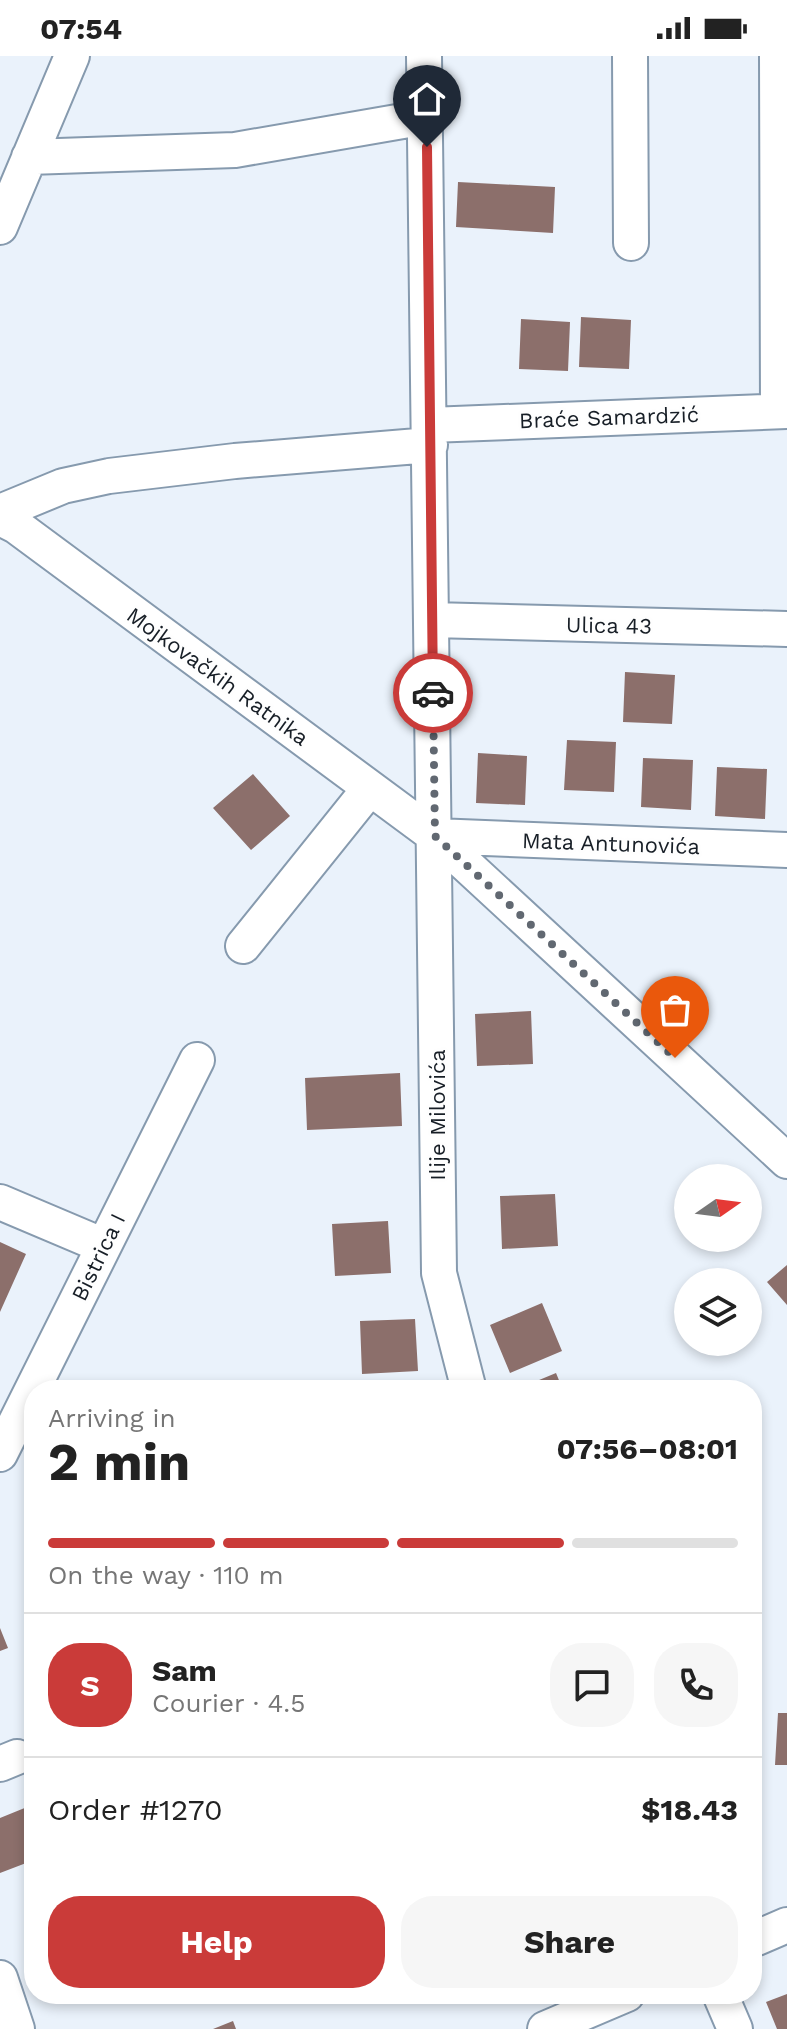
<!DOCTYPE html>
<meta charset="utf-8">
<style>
:root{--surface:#fff;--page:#f6f6f6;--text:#222;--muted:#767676;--line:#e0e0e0;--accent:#ca3b39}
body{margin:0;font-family:"Work Sans",sans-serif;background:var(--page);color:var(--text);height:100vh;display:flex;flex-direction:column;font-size:30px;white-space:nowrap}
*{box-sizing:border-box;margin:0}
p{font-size:26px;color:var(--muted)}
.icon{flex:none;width:44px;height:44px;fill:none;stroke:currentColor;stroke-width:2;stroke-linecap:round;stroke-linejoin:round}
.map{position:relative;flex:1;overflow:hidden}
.details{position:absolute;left:24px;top:1324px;width:738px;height:624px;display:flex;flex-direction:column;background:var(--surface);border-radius:32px;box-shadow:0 4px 12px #0003}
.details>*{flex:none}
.needle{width:52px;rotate:76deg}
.tools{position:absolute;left:674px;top:1108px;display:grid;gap:16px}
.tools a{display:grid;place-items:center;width:88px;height:88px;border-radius:50%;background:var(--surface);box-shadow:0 4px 12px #0003;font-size:40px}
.pin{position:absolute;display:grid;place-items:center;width:68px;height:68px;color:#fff;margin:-82px -34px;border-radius:50% 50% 50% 0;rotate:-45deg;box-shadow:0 0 8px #0007}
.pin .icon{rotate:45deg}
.courier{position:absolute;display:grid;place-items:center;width:80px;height:80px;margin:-40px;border:6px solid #ca3b39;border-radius:50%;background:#fff;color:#222;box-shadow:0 2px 10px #0007}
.overview em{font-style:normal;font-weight:700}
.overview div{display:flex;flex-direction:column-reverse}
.overview{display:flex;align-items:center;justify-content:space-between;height:136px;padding:0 24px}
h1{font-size:52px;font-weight:700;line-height:60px}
.bar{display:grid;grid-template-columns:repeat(4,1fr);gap:12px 8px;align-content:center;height:96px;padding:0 24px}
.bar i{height:10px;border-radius:6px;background:var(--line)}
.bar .on{background:var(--accent)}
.bar p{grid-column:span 4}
.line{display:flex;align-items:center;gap:20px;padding:0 24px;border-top:2px solid var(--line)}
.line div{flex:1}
.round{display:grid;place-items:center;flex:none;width:84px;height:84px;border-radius:32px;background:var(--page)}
.action{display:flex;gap:16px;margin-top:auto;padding:16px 24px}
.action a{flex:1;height:92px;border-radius:32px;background:var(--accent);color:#fff;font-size:32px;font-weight:700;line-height:92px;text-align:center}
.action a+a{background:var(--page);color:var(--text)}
.status{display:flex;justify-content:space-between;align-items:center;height:56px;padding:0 40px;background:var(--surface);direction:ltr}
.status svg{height:22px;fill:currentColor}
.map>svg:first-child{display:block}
.building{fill:#8c6f6b}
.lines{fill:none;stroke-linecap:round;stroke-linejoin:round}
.minor-casing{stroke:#869aae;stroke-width:38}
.minor{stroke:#fff;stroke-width:34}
.done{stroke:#616871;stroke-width:8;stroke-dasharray:0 14.4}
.route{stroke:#ca3b39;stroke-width:10}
.labels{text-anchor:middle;stroke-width:6;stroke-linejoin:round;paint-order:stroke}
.street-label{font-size:22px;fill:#171e26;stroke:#fefefe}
</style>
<div class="status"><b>07:54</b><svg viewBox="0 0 49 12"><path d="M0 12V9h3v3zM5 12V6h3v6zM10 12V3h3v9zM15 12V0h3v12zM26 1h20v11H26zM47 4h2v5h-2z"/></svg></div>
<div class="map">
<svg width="787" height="1973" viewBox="0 0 787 1973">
<rect width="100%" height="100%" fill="#eaf2fb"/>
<path class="building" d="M458 126 555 131 553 177 456 171Z
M581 261 631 264 629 313 579 311Z
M521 263 570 266 568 315 519 313Z
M625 616 675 619 672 668 623 666Z
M567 684 616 686 614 736 564 734Z
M478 697 527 700 525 749 476 747Z
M643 702 693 704 691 754 641 751Z
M717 711 767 713 765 763 715 760Z
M253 718 290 760 251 794 213 752Z
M531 955 533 1008 477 1010 475 958Z
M400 1017 402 1070 307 1074 305 1022Z
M555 1138 558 1190 502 1193 500 1140Z
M388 1165 391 1217 335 1220 332 1168Z
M0 1186 26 1198 0 1256Z
M787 1209V1249L767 1226Z
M542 1247 562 1295 510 1317 490 1269Z
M415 1263 418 1315 362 1318 360 1265Z
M556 1317 563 1334H515Z
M0 1572 8 1592 0 1595Z
M778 1657H787V1709H775Z
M32 1749 34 1804 0 1817V1762Z
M787 1938V1973H777L766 1946Z
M233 1965 236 1973H213Z"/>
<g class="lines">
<defs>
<path id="minor" d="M424 0 439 1217 469 1334
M630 0 631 187
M777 0 778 355
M29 101 235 94 426 61
M0 171 72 0
M430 369 787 355
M0 456 63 430 109 420 235 405 430 389
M0 462 16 470 435 780 787 1105
M432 564 787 573
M435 780 787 794
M243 890 370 732
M0 1146 104 1190
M0 1398 197 1004
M0 1708 17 1701
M752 1884 787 1869
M0 1922 17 1973
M720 1938 735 1973
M545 1973 627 1938"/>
</defs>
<use href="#minor" class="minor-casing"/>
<use href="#minor" class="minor"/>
</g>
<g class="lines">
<path class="done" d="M433 637 435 780 675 1002"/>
<path class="route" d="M427 91 433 637"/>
</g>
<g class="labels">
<g class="street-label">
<text transform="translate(609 361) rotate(-2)" y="8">Braće Samardzić</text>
<text transform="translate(609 569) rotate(1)" y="8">Ulica 43</text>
<text transform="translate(218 620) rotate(36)" y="8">Mojkovačkih Ratnika</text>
<text transform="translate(611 787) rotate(2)" y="8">Mata Antunovića</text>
<text transform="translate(437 1059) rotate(-90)" y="8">Ilije Milovića</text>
<text transform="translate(98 1201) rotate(-64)" y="8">Bistrica I</text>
</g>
</g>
</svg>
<div class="tools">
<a><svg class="needle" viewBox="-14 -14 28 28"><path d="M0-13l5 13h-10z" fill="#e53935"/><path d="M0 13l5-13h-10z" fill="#767676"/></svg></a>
<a><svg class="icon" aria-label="layers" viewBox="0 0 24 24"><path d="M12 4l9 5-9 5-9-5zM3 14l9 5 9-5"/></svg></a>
</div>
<div class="pin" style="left:675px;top:1002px;background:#ea580c"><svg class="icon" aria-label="bag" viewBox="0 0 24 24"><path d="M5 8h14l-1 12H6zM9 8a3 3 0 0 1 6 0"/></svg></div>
<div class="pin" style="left:427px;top:91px;background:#1f2937"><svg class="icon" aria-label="home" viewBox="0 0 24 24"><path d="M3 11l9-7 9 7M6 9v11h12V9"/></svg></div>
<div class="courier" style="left:433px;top:637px"><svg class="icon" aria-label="car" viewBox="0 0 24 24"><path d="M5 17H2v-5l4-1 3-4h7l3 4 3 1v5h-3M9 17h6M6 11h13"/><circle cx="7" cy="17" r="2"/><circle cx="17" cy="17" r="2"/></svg></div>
<section class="details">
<div class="overview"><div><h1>2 min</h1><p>Arriving in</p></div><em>07:56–08:01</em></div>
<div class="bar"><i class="on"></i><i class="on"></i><i class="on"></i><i></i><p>On the way · 110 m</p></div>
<div class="line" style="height:144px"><b class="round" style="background:var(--accent);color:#fff">S</b><div><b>Sam</b><p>Courier · 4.5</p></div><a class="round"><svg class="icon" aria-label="chat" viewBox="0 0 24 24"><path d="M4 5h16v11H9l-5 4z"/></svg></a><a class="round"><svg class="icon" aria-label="phone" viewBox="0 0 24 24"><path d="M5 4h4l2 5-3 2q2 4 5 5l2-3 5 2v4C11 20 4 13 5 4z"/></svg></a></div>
<div class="line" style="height:104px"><div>Order #1270</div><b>$18.43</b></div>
<div class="action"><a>Help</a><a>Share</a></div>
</section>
</div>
